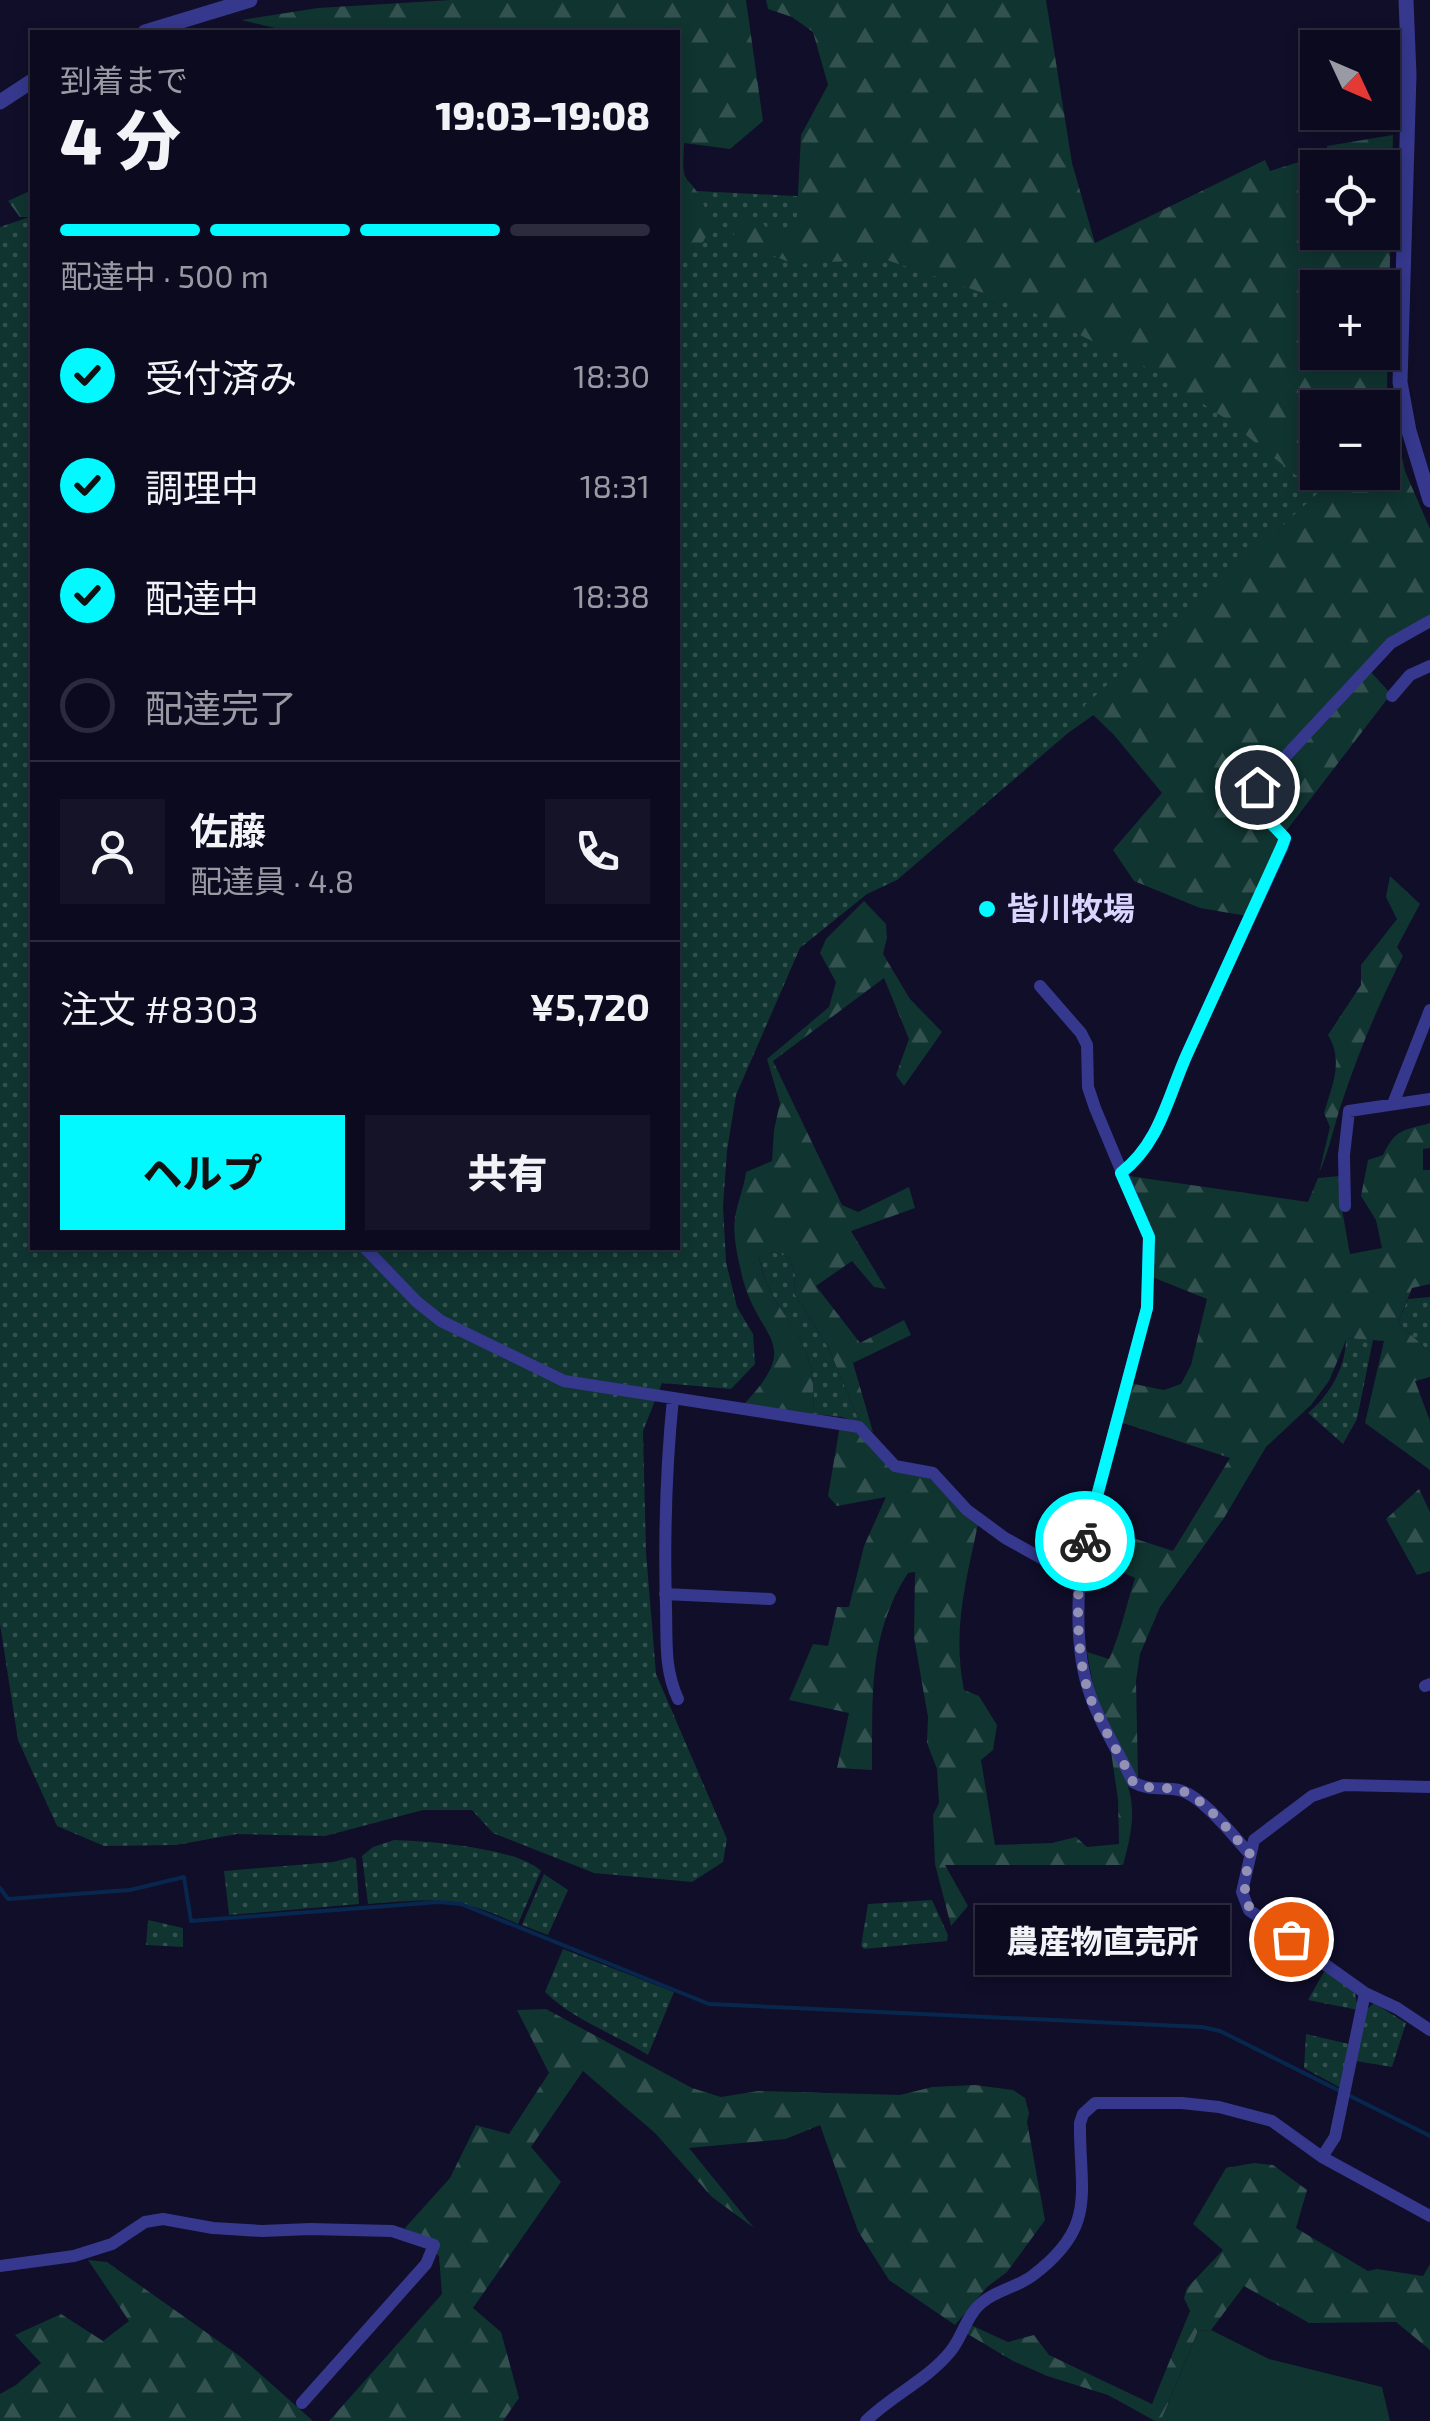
<!DOCTYPE html>
<html lang="ja">
<meta charset="utf-8">
<style>
:root{--surface:#0c0a1f;--page:#151328;--text:#f1f3f6;--muted:#9a9aa4;--line:#2c2b3d;--accent:#02f9ff}
body{margin:0;font-family:"Exo 2","Noto Sans JP",sans-serif;background:var(--page);color:var(--text);height:100vh;display:flex;flex-direction:column;font-size:38px;white-space:nowrap}
*{box-sizing:border-box;margin:0}
p{font-size:32px;color:var(--muted)}
.icon{flex:none;width:55px;height:55px;fill:none;stroke:currentColor;stroke-width:2;stroke-linecap:round;stroke-linejoin:round}
.map{position:relative;flex:1;overflow:hidden}
.panel{position:absolute;left:30px;top:30px;width:650px;height:1220px;display:flex;flex-direction:column;background:var(--surface);border-radius:0px;box-shadow:0 5px 15px #0003,0 0 0 2px var(--line)}
.panel>*{flex:none}
.needle{width:65px;rotate:134deg}
.buttons{position:absolute;left:1300px;top:30px;display:grid;gap:20px}
.buttons a{display:grid;place-items:center;width:100px;height:100px;border-radius:0px;background:var(--surface);box-shadow:0 5px 15px #0003,0 0 0 2px var(--line);font-size:50px}
.pin{position:absolute;display:grid;place-items:center;width:85px;height:85px;color:#fff;margin:-42px;border:5px solid #fff;border-radius:50%;box-shadow:0 2px 10px #0007}
.courier{position:absolute;display:grid;place-items:center;width:100px;height:100px;margin:-50px;border:8px solid #02f9ff;border-radius:50%;background:#fff;color:#222;box-shadow:0 2px 12px #0007}
.bubble{position:absolute;height:70px;border-radius:0px;background:var(--surface);box-shadow:0 5px 15px #0003,0 0 0 2px var(--line);font-size:32px;font-weight:800;line-height:70px;text-align:center}
.head em{font-style:normal;font-weight:800}
.head div{display:flex;flex-direction:column-reverse}
.head{display:flex;align-items:center;justify-content:space-between;height:170px;padding:0 30px}
h1{font-size:65px;font-weight:800;line-height:75px}
.bar{display:grid;grid-template-columns:repeat(4,1fr);gap:15px 10px;align-content:center;height:120px;padding:0 30px}
.bar i{height:12px;border-radius:8px;background:var(--line)}
.bar .current{background:var(--accent)}
.bar p{grid-column:span 4}
.line{display:flex;align-items:center;gap:25px;padding:0 30px;border-top:2px solid var(--line)}
.line div{flex:1}
.round{display:grid;place-items:center;flex:none;width:105px;height:105px;border-radius:0px;background:var(--page)}
ol{padding:0 30px;list-style:none}
li{display:flex;align-items:center;gap:30px;height:110px}
li p{margin-inline-start:auto}
li .icon{padding:10px;border-radius:50%;background:var(--accent);color:#111;stroke-width:4}
li:last-child{color:var(--muted)}
li i{width:55px;height:55px;border:5px solid var(--line);border-radius:50%}
.cta{display:flex;gap:20px;margin-top:auto;padding:20px 30px}
.cta a{flex:1;height:115px;border-radius:0px;background:var(--accent);color:#111;font-size:40px;font-weight:800;line-height:115px;text-align:center}
.cta a+a{background:var(--page);color:var(--text)}
.map>svg:first-child{display:block}
.grass{fill:url(#grass-dots)}
.forest{fill:url(#forest-firs);fill-rule:evenodd}
.pitch{fill:#103430}
.lines{fill:none;stroke-linecap:round;stroke-linejoin:round}
.stream{stroke:#08274e;stroke-width:4}
.minor{stroke:#35388c;stroke-width:12}
.tertiary{stroke:#35388c;stroke-width:15}
.done{stroke:#9290b4;stroke-width:10;stroke-dasharray:0 18}
.route{stroke:#02f9ff;stroke-width:12}
.poi-dot{fill:#02f9ff;stroke:#100e29;stroke-width:4}
.labels{text-anchor:middle;stroke-width:9;stroke-linejoin:round;paint-order:stroke}
.poi-label{font-size:32px;font-weight:bold;fill:#d8d6ff;stroke:#100e29;text-anchor:start}
</style>
<div class="map">
<svg width="1430" height="2421" viewBox="0 0 1430 2421">
<defs>
<pattern id="grass-dots" width="8" height="8" patternUnits="userSpaceOnUse" patternTransform="scale(2.5)"><rect width="8" height="8" fill="#103430"/><path d="M2 2h.1M6 6h.1" fill="none" stroke="#32514f" stroke-width="1.8" stroke-linecap="round"/></pattern>
<pattern id="forest-firs" width="22" height="20" patternUnits="userSpaceOnUse" patternTransform="scale(2.5)"><rect width="22" height="20" fill="#103430"/><path d="M5 1l3.5 6h-7zM16 11l3.5 6h-7z" fill="#32514f"/></pattern>
</defs>
<rect width="100%" height="100%" fill="#100e29"/>
<path class="grass" d="M678 190 892 201 1318 472 1349 473 1132 688 1068 733 897 880 867 894 800 948 736 1095 727 1151 723 1206 726 1262 737 1307 753 1334 755 1364 731 1389 662 1383 643 1431 646 1552 656 1674 727 1839 723 1862 692 1882 594 1873 493 1833 472 1810H423L325 1836 237 1834 176 1845 104 1846 57 1826 18 1740 0 1624V227L32 216V1248H678Z
M772 1252 789 1257 795 1275 794 1293 829 1349 860 1423 842 1417 813 1414C814 1396 814 1376 808 1358 795 1319 767 1303 759 1256Z
M1430 1297V1352L1398 1323 1408 1299Z
M1346 1338 1373 1340 1357 1419 1343 1444 1308 1413C1330 1395 1346 1367 1346 1338Z
M394 1840C428 1841 518 1848 541 1871L518 1924C455 1895 435 1899 368 1904L362 1856 373 1847Z
M352 1857 356 1859 359 1904 229 1915 224 1871 333 1862Z
M544 1874 568 1890 548 1935 522 1925Z
M932 1900 948 1935 947 1941 864 1949 861 1946 868 1904Z
M148 1920 183 1928V1947L146 1945Z
M563 1949 674 1992 648 2055C613 2033 575 2021 545 1992Z
M1325 1970 1355 1993 1358 2010 1308 2000Z
M1374 2003 1406 2023 1392 2067 1356 2061 1366 2010Z
M1306 2034 1349 2044 1341 2088 1304 2068Z"/>
<path class="forest" d="M451 0H746L763 121 730 149 684 143C684 152 682 168 685 176 687 181 692 184 695 189 718 224 712 242 678 263V32H292L241 20 318 8Z
M766 0H1046L1072 163 1095 243 1265 160 1270 171 1328 153 1327 146 1393 135 1387 386 1405 471 1430 529V617L1367 663 1245 795 1244 801 1281 840 1247 916 1200 908 1134 881 1113 850 1162 793 1114 735 1084 706 1318 493 1226 419 1152 370 1018 305 884 259 794 264 764 252 739 246 732 238 740 221 759 217 768 231 796 233 801 135 828 85 813 32 792 17 768 9ZM1318 168H1382V232H1318ZM1318 288H1382V352H1318ZM1318 408H1382V472H1318Z
M32 190V217H20L8 201Z
M1371 672 1391 694 1286 831 1256 800 1257 795Z
M1390 876 1420 904 1397 947 1403 956C1379 1003 1360 1049 1343 1099 1334 1124 1330 1149 1319 1173L1330 1127 1324 1113C1332 1086 1344 1061 1328 1035L1361 985V965L1397 919 1386 897Z
M864 901 886 924 887 938 883 954 910 999 942 1032 904 1086 896 1075 909 1039 884 978 773 1061 842 1205 858 1212 909 1187 915 1208 851 1231 886 1289 874 1287 852 1261 816 1286 860 1343 904 1320 911 1335 853 1363 873 1432 860 1423 829 1349 794 1293 795 1275 789 1257 772 1252 759 1257C767 1303 795 1319 808 1358 814 1376 814 1396 813 1414L744 1404C803 1342 760 1341 743 1280 739 1262 732 1236 735 1218 737 1203 744 1188 746 1172L772 1161 774 1130 780 1103 767 1059 829 1007 836 982 820 953 826 939Z
M1430 1123V1148L1423 1149V1170H1430V1284L1412 1288 1398 1323 1430 1352V1377L1415 1381 1430 1421V1470L1365 1423 1384 1341 1347 1338 1329 1381 1311 1405 1266 1447 1224 1518 1160 1607 1140 1654 1136 1681 1138 1777H1135L1095 1695 1087 1652 1109 1659C1121 1632 1126 1606 1135 1578L1124 1573 1133 1538 1173 1551 1230 1458 1120 1422 1129 1383 1164 1390 1181 1384 1191 1365 1207 1299 1152 1277 1129 1176 1308 1202 1318 1178 1340 1176 1341 1204 1350 1254 1382 1248 1376 1220 1361 1196 1368 1160 1383 1155C1396 1128 1403 1131 1430 1123Z
M840 1425 855 1431 895 1471 924 1473 978 1524C966 1582 952 1630 964 1690L979 1696 997 1725 993 1750 981 1760 995 1845 1052 1843 1076 1837 1087 1847 1119 1844 1118 1799 1109 1738C1132 1793 1140 1804 1123 1865H945L968 1906 951 1926 935 1864 933 1815 939 1803 937 1769 927 1743 928 1717 914 1637 915 1572 908 1573C867 1636 873 1698 872 1770L837 1768 849 1713 789 1700 813 1644 828 1646 837 1607H849L864 1546 886 1497 837 1506 828 1496Z
M1419 1489 1430 1512V1571L1417 1575 1386 1519Z
M546 2009 692 2088 721 2097 758 2091 900 2095 932 2087 975 2085 1013 2090 1025 2098 1029 2113 1027 2122 1045 2220 1007 2272 987 2287 955 2325 889 2280 858 2231 820 2125 786 2139 689 2148 754 2228 712 2197 655 2133 583 2071 531 2147 561 2182 473 2308 501 2332 519 2398 503 2421H329L442 2294 439 2256 405 2228 450 2178 476 2125 509 2134 549 2073 517 2010Z
M1254 2163 1273 2165 1307 2190 1296 2228 1368 2271 1377 2269 1423 2276 1430 2264V2350L1396 2322 1309 2323 1244 2286 1211 2330 1198 2331 1161 2421H1155L1108 2395 1047 2376 1013 2361 966 2333 971 2325 1008 2342 1034 2335 1049 2355 1152 2404 1190 2311 1184 2298 1187 2288 1223 2250 1193 2224 1226 2168Z
M88 2260 107 2262 241 2357 313 2421H0V2394L16 2385 41 2363 15 2335 61 2314 103 2341 129 2321Z"/>
<path class="pitch" d="M1211 2330 1269 2359 1382 2387 1390 2421H1161L1198 2331Z"/>
<g class="lines">
<path class="stream" d="M0 1888 8 1899 130 1890 184 1877 191 1921 439 1902 461 1904 709 2004 1202 2027 1220 2031 1340 2091
M1348 2095 1430 2136"/>
<path class="minor" d="M1392 696 1410 675 1430 666
M1040 986 1081 1033 1087 1045 1088 1087 1095 1108 1149 1237 1147 1308 1083 1549C1077 1595 1074 1652 1091 1697 1101 1726 1120 1754 1133 1782 1148 1791 1163 1787 1179 1790 1203 1796 1233 1836 1250 1854
M1393 1104 1430 1010
M1121 1173C1161 1142 1168 1095 1188 1052 1219 983 1251 915 1283 846L1285 838 1253 804 1257 787 1391 643 1430 621
M1345 1206 1344 1155 1349 1111 1430 1099
M365 1248 417 1302 441 1321 564 1381 859 1427 895 1466 933 1473 967 1510 1005 1538 1079 1579
M673 1398C666 1468 664 1537 666 1608 667 1641 664 1669 678 1699
M665 1594 770 1599
M1425 1686 1430 1684
M1430 1787 1344 1785 1312 1796 1254 1840 1242 1892 1249 1910 1365 1993 1397 2008 1430 2030
M1322 2157 1335 2137 1365 1993
M0 2266 74 2256 112 2244 145 2222 163 2219 213 2228 262 2231 310 2229 392 2231 434 2245 426 2264 302 2403
M866 2421C892 2395 926 2381 950 2352 963 2337 966 2314 984 2301 998 2290 1017 2287 1032 2276 1099 2226 1079 2192 1080 2123L1083 2114 1095 2103H1182L1219 2107 1272 2121 1322 2157 1430 2216"/>
<path class="tertiary" d="M1406 0 1409 75 1400 382 1409 431 1430 500
M145 32 250 0
M0 102 32 81"/>
</g>
<g class="lines">
<path class="done" d="M1085 1541C1075 1583 1075 1656 1090 1697 1101 1726 1120 1754 1133 1782 1148 1791 1163 1786 1179 1790 1203 1796 1233 1836 1250 1854 1238 1912 1246 1908 1291 1939"/>
<path class="route" d="M1085 1541 1147 1308 1149 1237 1121 1173C1161 1142 1168 1095 1188 1052 1219 983 1251 915 1282 846L1285 838 1253 804 1257 787"/>
</g>
<circle class="poi-dot" cx="987" cy="909" r="10"/>
<g class="labels">
<g class="poi-label">
<text x="1007" y="920">皆川牧場</text>
</g>
</g>
</svg>
<div class="buttons">
<a><svg class="needle" viewBox="-14 -14 28 28"><path d="M0-13l5 13h-10z" fill="#e53935"/><path d="M0 13l5-13h-10z" fill="#9a9aa4"/></svg></a>
<a><svg class="icon" aria-label="locate" viewBox="0 0 24 24"><circle cx="12" cy="12" r="6"/><path d="M12 2v4M12 18v4M2 12h4M18 12h4"/></svg></a>
<a>+</a>
<a>−</a>
</div>
<div class="pin" style="left:1291px;top:1939px;background:#ea580c"><svg class="icon" aria-label="bag" viewBox="0 0 24 24"><path d="M5 8h14l-1 12H6zM9 8a3 3 0 0 1 6 0"/></svg></div>
<div class="pin" style="left:1257px;top:787px;background:#1f2937"><svg class="icon" aria-label="home" viewBox="0 0 24 24"><path d="M3 11l9-7 9 7M6 9v11h12V9"/></svg></div>
<div class="courier" style="left:1085px;top:1541px"><svg class="icon" aria-label="bike" viewBox="0 0 24 24"><circle cx="6" cy="16" r="4"/><circle cx="18" cy="16" r="4"/><path d="M6 16l4-8h5l3 8M10 8l3 8H6M13 5h3"/></svg></div>
<div class="bubble" style="left:975px;top:1905px;width:255px">農産物直売所</div>
<section class="panel">
<div class="head"><div><h1>4 分</h1><p>到着まで</p></div><em>19:03–19:08</em></div>
<div class="bar"><i class="current"></i><i class="current"></i><i class="current"></i><i></i><p>配達中 · 500 m</p></div>
<ol>
<li><svg class="icon" aria-label="check" viewBox="0 0 24 24"><path d="M5 12l5 5 9-10"/></svg>受付済み<p>18:30</p></li>
<li><svg class="icon" aria-label="check" viewBox="0 0 24 24"><path d="M5 12l5 5 9-10"/></svg>調理中<p>18:31</p></li>
<li><svg class="icon" aria-label="check" viewBox="0 0 24 24"><path d="M5 12l5 5 9-10"/></svg>配達中<p>18:38</p></li>
<li><i></i>配達完了</li>
</ol>
<div class="line" style="height:180px"><a class="round"><svg class="icon" aria-label="person" viewBox="0 0 24 24"><circle cx="12" cy="8" r="4"/><path d="M4 21q1-7 8-7t8 7"/></svg></a><div><b>佐藤</b><p>配達員 · 4.8</p></div><a class="round"><svg class="icon" aria-label="phone" viewBox="0 0 24 24"><path d="M5 4h4l2 5-3 2q2 4 5 5l2-3 5 2v4C11 20 4 13 5 4z"/></svg></a></div>
<div class="line" style="height:130px"><div>注文 #8303</div><b>¥5,720</b></div>
<div class="cta"><a>ヘルプ</a><a>共有</a></div>
</section>
</div>
